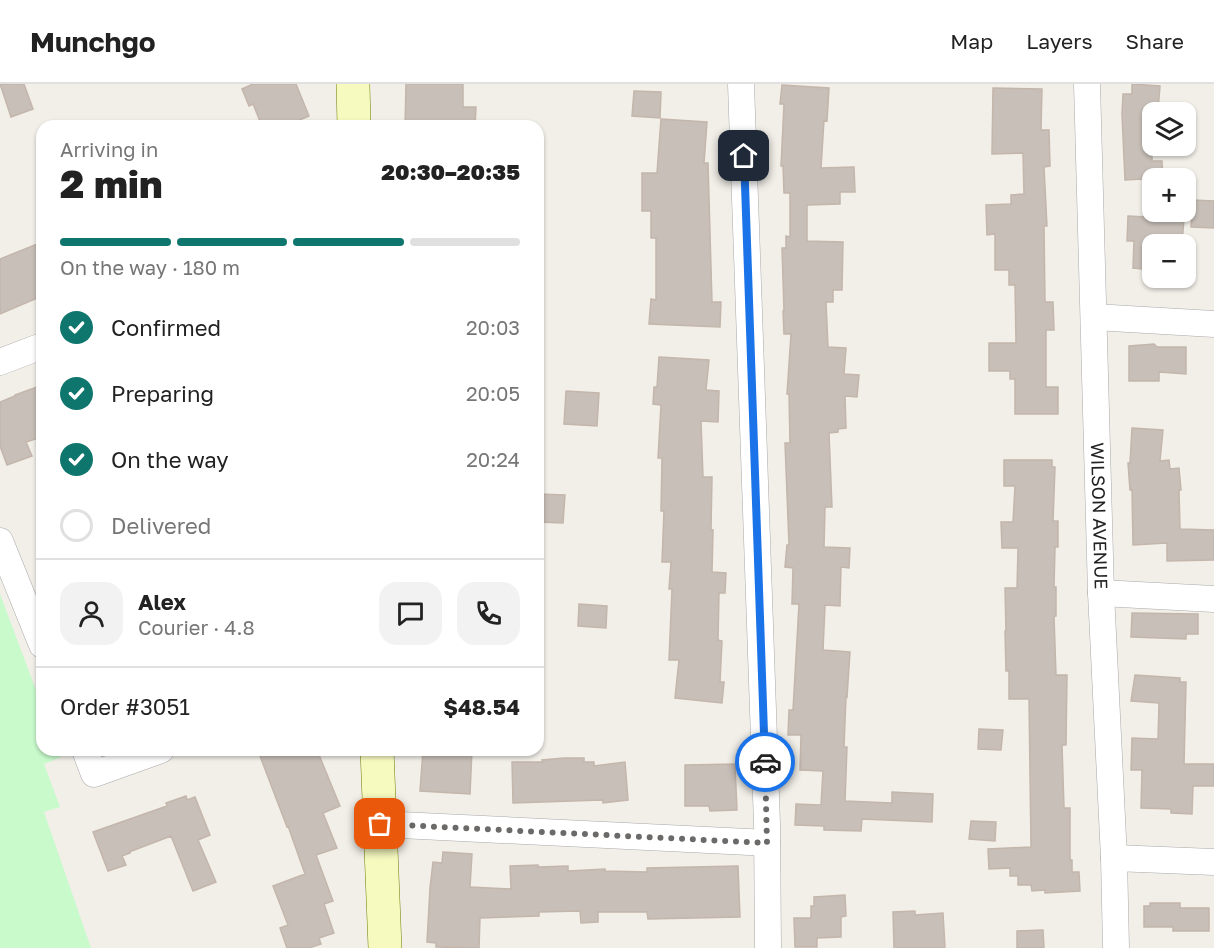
<!DOCTYPE html>
<meta charset="utf-8">
<style>
:root{--surface:#fff;--page:#f2f2f2;--text:#222;--muted:#767676;--line:#e0e0e0;--accent:#0f766e}
body{margin:0;font-family:"Golos Text",sans-serif;background:var(--page);color:var(--text);height:100vh;display:flex;flex-direction:column;font-size:22px;white-space:nowrap}
*{box-sizing:border-box;margin:0}
p{font-size:20px;color:var(--muted)}
.icon{flex:none;width:33px;height:33px;fill:none;stroke:currentColor;stroke-width:2;stroke-linecap:round;stroke-linejoin:round}
.map{position:relative;flex:1;overflow:hidden}
.panel{position:absolute;left:36px;top:36px;width:508px;height:636px;display:flex;flex-direction:column;background:var(--surface);border-radius:18px;box-shadow:0 2px 4px #0004}
.panel>*{flex:none}
.tools{position:absolute;left:1142px;top:18px;display:grid;gap:12px}
.tools a{display:grid;place-items:center;width:54px;height:54px;border-radius:12px;background:var(--surface);box-shadow:0 2px 4px #0004;font-size:30px}
.pin{position:absolute;display:grid;place-items:center;width:51px;height:51px;color:#fff;margin:-26px;border-radius:12px;box-shadow:0 3px 9px #0006}
.courier{position:absolute;display:grid;place-items:center;width:60px;height:60px;margin:-30px;border:4px solid #1a73e8;border-radius:50%;background:#fff;color:#222;box-shadow:0 2px 8px #0007}
.summary em{font-style:normal;font-weight:800}
.summary div{display:flex;flex-direction:column-reverse}
.summary{display:flex;align-items:center;justify-content:space-between;height:102px;padding:0 24px}
h1{font-size:39px;font-weight:800;line-height:45px}
.bar{display:grid;grid-template-columns:repeat(4,1fr);gap:9px 6px;align-content:center;height:72px;padding:0 24px}
.bar i{height:8px;border-radius:4px;background:var(--line)}
.bar .selected{background:var(--accent)}
.bar p{grid-column:span 4}
.line{display:flex;align-items:center;gap:15px;padding:0 24px;border-top:2px solid var(--line)}
.line div{flex:1}
.round{display:grid;place-items:center;flex:none;width:63px;height:63px;border-radius:18px;background:var(--page)}
ol{padding:0 24px;list-style:none}
li{display:flex;align-items:center;gap:18px;height:66px}
li p{margin-inline-start:auto}
li .icon{padding:6px;border-radius:50%;background:var(--accent);color:#fff;stroke-width:4}
li:last-child{color:var(--muted)}
li i{width:33px;height:33px;border:3px solid var(--line);border-radius:50%}
header{display:flex;align-items:center;gap:36px;box-sizing:border-box;height:84px;padding:0 30px;background:var(--surface);border-bottom:2px solid var(--line)}
header strong{font-size:28px}
nav{display:flex;gap:33px;margin-inline-start:auto;font-size:21px}
.map>svg:first-child{display:block}
.park{fill:#c8facc}
.building{fill:#c7bfb8;stroke:#c4b6ab;stroke-width:1.5}
.lines{fill:none;stroke-linecap:round;stroke-linejoin:round}
.minor-casing{stroke:#a9a9a9;stroke-width:27}
.secondary-casing{stroke:#707d05;stroke-width:34}
.minor{stroke:#fff;stroke-width:26}
.secondary{stroke:#f7fabf;stroke-width:33}
.done{stroke:#6b6a68;stroke-width:6;stroke-dasharray:0 10.8}
.route{stroke:#1a73e8;stroke-width:8}
.labels{text-anchor:middle;stroke-width:6;stroke-linejoin:round;paint-order:stroke}
.street-label{font-size:18px;fill:#222;stroke:#fff}
</style>
<header>
<strong>Munchgo</strong>
<nav><a>Map</a><a>Layers</a><a>Share</a></nav>
</header>
<div class="map">
<svg width="1214" height="864" viewBox="0 0 1214 864">
<rect width="100%" height="100%" fill="#f2efe9"/>
<path class="park" d="M0 510 42 622V666H58L61 673 44 680 60 723 44 728 91 864H0Z"/>
<path class="building" d="M0 0H24L33 25 11 33Z
M253 0H296L309 32 285 42H262L253 20 249 22 242 5Z
M406 0H463V23H476L475 42H405Z
M1132 0 1160 2 1158 27H1152V77H1162L1163 94 1125 96 1122 30 1123 10H1132Z
M782 1 829 4 827 37 824 36 821 84 854 83 855 108H840V120L807 121V157L843 158 842 206H833V218H826L828 263 846 264 844 290 859 291 857 313 845 312 846 344 838 345V348L829 349 832 423H825L824 463 850 464 849 484 841 483 840 522 825 521 823 566 850 568 847 613 846 612 844 663H847L845 717 892 719V708L933 710 932 738 862 735 861 747 824 746V742L795 741 796 720 821 721 823 687 800 686 801 651H788L789 626H793L799 520H792L793 484 785 483 787 461H789L785 359H790L789 310H787L791 250H784L783 227H784L782 164H786V152L790 153V109H784L783 82H781L784 20H780Z
M993 4 1042 5 1041 46H1049L1050 82 1044 83 1047 142H1044L1045 218H1053L1054 246H1046V303H1058V330H1015V295H1010V287H989V259H1016L1015 201H1009V186H995V150L987 151 986 121 1011 120V111L1024 110 1023 69 992 70Z
M634 7 661 8 660 34 632 32Z
M661 35 707 38 704 79H708L712 218H721L720 243 649 240 651 215 656 216V154H651V127H642V89H657Z
M1193 116 1214 117V144L1191 143Z
M1128 132 1184 135 1182 160 1152 158V186L1133 184 1134 157H1127Z
M42 158V212L0 230V175Z
M1154 260 1157 263H1186V290L1159 288V297H1129V262Z
M659 273 709 276 706 306 719 307 718 338 701 337 703 393H712L711 446H713L712 488 726 489 725 509H719L718 556 722 557 720 598H724L722 619 675 614 679 576H669L672 505H669L671 478H662L664 427H661L662 374H658L661 321 653 320 654 303H657Z
M37 303 42 316V353L26 358 32 372 7 381 0 362V318L15 312V311Z
M566 307 599 309 597 342 564 340Z
M1132 344 1163 346 1160 377 1169 376 1170 385 1179 384 1181 406H1179L1180 445 1214 446V476L1167 477V459L1133 461 1132 406H1130L1128 379H1130Z
M1004 376H1052V383H1055L1053 437H1058V463H1055L1054 503H1056V532H1054L1056 591H1067L1066 661H1062L1064 724H1070V776H1072V788H1079L1080 807 1045 809V806L1032 807 1031 801H1018V792H1010V784L989 785 988 765 1031 763 1029 615H1009V587H1006L1005 547H1006L1005 504H1017L1018 464H1002L1001 438H1013L1015 402H1004Z
M538 410 565 411 563 439 538 438Z
M579 520 607 522 606 544 578 542Z
M1132 529 1198 530V550H1186V555L1131 553Z
M1135 591 1180 594V598H1186L1184 680H1214V702H1193L1192 730 1171 729V725L1141 724 1142 686H1131L1132 654 1158 655 1159 619 1131 617Z
M979 645 1003 646 1001 666 978 665Z
M276 666H317L340 722 323 729 337 764 316 771 333 817 324 820 334 849 319 854 321 860 309 864H287L280 844 288 841 273 802 305 790 288 742 287 743 260 672Z
M423 666H472L470 710 420 707Z
M564 674H584V678H594V682L625 678 628 716 603 719V716L513 719 512 678H543L542 676Z
M735 680 737 726 710 727 709 722H685V681Z
M186 712 187 716 195 713 210 751 198 756 216 798 193 807 171 752 129 768 130 769 122 772 126 781 108 787 93 748 167 722 166 719Z
M971 737 996 738 995 757 969 755Z
M443 768 472 770 470 803 511 805 510 782 538 781V783L568 782V787L605 785V787L647 788V784L738 782 740 833 648 835 647 828H598V838L581 839 580 827 539 828V832L480 834 479 864 436 863V859L427 858 430 804 433 778 442 779Z
M845 811 846 832 841 833V853L817 854V863H795L794 834H811V822H814V813Z
M1150 819H1180V824H1209V847H1173V843H1144V822H1150Z
M915 827V831L943 829 945 864H894L893 828Z
M1043 846 1044 864H1017V847Z"/>
<g class="lines">
<defs>
<g id="minor">
<path d="M741 0 767 740 768 864"/>
<path id="s1" d="M1087 0 1101 509 1114 774 1116 864"/>
<path d="M1094 233 1214 240"/>
<path d="M0 278 42 262"/>
<path d="M0 457 42 561"/>
<path d="M1101 509 1214 515"/>
<path d="M85 666 94 690 161 666"/>
<path d="M380 740 767 759"/>
<path d="M1114 774 1214 778"/>
</g>
<path id="secondary" d="M353 0 354 42
M377 666 385 864"/>
</defs>
<use href="#minor" class="minor-casing"/>
<use href="#secondary" class="secondary-casing"/>
<use href="#minor" class="minor"/>
<use href="#secondary" class="secondary"/>
</g>
<g class="lines">
<path class="done" d="M380 740 767 759 765 678"/>
<path class="route" d="M744 72 765 678"/>
</g>
<g class="labels">
<g class="street-label">
<text dy="6" stroke="none"><textPath href="#s1" startOffset="432">WILSON AVENUE</textPath></text>
</g>
</g>
</svg>
<div class="tools">
<a><svg class="icon" aria-label="layers" viewBox="0 0 24 24"><path d="M12 4l9 5-9 5-9-5zM3 14l9 5 9-5"/></svg></a>
<a>+</a>
<a>−</a>
</div>
<div class="pin" style="left:380px;top:740px;background:#ea580c"><svg class="icon" aria-label="bag" viewBox="0 0 24 24"><path d="M5 8h14l-1 12H6zM9 8a3 3 0 0 1 6 0"/></svg></div>
<div class="pin" style="left:744px;top:72px;background:#1f2937"><svg class="icon" aria-label="home" viewBox="0 0 24 24"><path d="M3 11l9-7 9 7M6 9v11h12V9"/></svg></div>
<div class="courier" style="left:765px;top:678px"><svg class="icon" aria-label="car" viewBox="0 0 24 24"><path d="M5 17H2v-5l4-1 3-4h7l3 4 3 1v5h-3M9 17h6M6 11h13"/><circle cx="7" cy="17" r="2"/><circle cx="17" cy="17" r="2"/></svg></div>
<section class="panel">
<div class="summary"><div><h1>2 min</h1><p>Arriving in</p></div><em>20:30–20:35</em></div>
<div class="bar"><i class="selected"></i><i class="selected"></i><i class="selected"></i><i></i><p>On the way · 180 m</p></div>
<ol>
<li><svg class="icon" aria-label="check" viewBox="0 0 24 24"><path d="M5 12l5 5 9-10"/></svg>Confirmed<p>20:03</p></li>
<li><svg class="icon" aria-label="check" viewBox="0 0 24 24"><path d="M5 12l5 5 9-10"/></svg>Preparing<p>20:05</p></li>
<li><svg class="icon" aria-label="check" viewBox="0 0 24 24"><path d="M5 12l5 5 9-10"/></svg>On the way<p>20:24</p></li>
<li><i></i>Delivered</li>
</ol>
<div class="line" style="height:108px"><a class="round"><svg class="icon" aria-label="person" viewBox="0 0 24 24"><circle cx="12" cy="8" r="4"/><path d="M4 21q1-7 8-7t8 7"/></svg></a><div><b>Alex</b><p>Courier · 4.8</p></div><a class="round"><svg class="icon" aria-label="chat" viewBox="0 0 24 24"><path d="M4 5h16v11H9l-5 4z"/></svg></a><a class="round"><svg class="icon" aria-label="phone" viewBox="0 0 24 24"><path d="M5 4h4l2 5-3 2q2 4 5 5l2-3 5 2v4C11 20 4 13 5 4z"/></svg></a></div>
<div class="line" style="height:78px"><div>Order #3051</div><b>$48.54</b></div>
</section>
</div>
